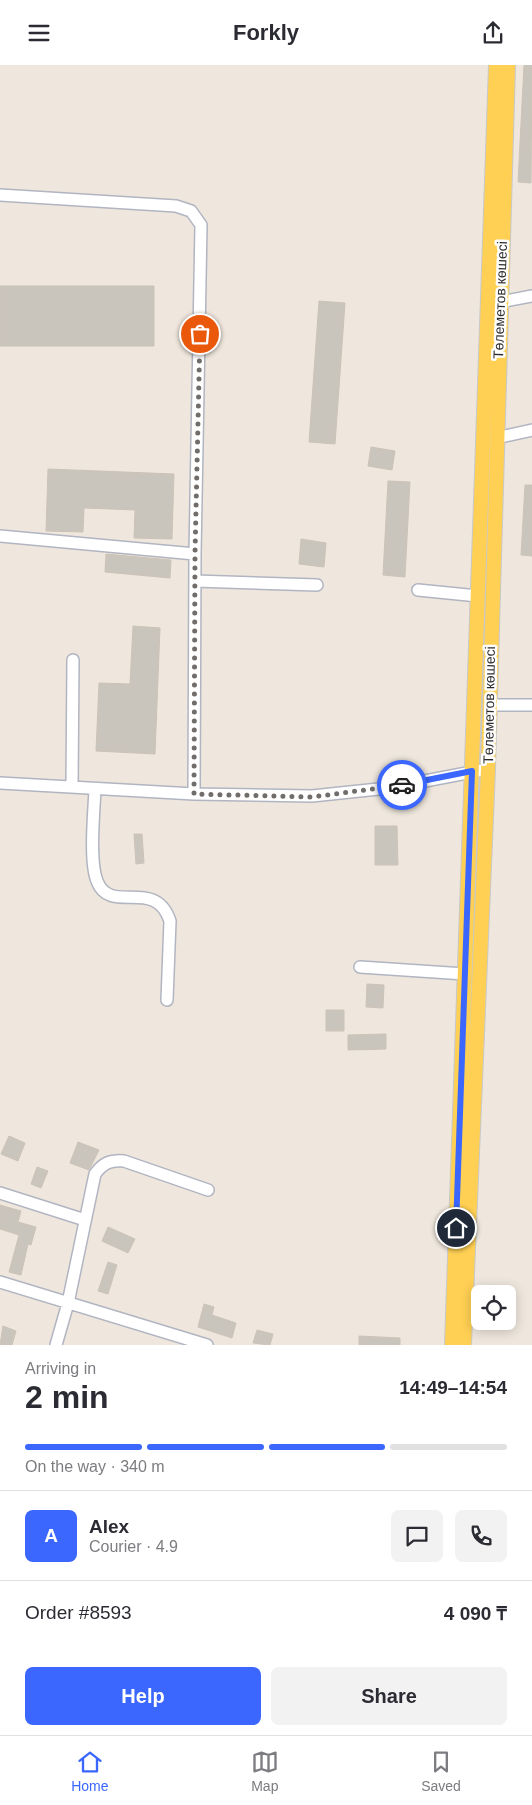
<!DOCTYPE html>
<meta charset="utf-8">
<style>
:root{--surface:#fff;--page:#f2f2f3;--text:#2b2b33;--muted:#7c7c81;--line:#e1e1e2;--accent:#3b67ff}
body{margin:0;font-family:Helvetica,sans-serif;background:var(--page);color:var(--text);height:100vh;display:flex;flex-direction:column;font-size:19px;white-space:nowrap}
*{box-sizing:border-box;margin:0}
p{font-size:16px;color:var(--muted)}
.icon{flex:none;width:28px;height:28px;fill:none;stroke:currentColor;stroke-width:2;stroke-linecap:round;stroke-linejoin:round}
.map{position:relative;height:1280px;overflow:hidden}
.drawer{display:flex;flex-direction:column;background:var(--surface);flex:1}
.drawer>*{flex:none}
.controls{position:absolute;left:471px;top:1220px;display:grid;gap:10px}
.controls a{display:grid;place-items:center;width:45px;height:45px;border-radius:8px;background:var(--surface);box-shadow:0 2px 12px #0003;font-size:25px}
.pin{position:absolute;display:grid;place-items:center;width:42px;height:42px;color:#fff;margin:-21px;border:2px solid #fff;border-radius:50%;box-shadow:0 1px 5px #0007}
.courier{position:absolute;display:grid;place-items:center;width:50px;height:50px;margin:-25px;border:4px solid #3b67ff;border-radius:50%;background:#fff;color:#222;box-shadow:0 1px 6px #0007}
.head em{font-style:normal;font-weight:700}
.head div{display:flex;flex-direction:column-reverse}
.head{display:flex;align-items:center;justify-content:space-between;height:85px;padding:0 25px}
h1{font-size:32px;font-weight:700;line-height:38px}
.bar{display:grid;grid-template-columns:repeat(4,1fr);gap:8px 5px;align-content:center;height:60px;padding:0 25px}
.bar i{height:6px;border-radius:4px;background:var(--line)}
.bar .active{background:var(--accent)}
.bar p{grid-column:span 4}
.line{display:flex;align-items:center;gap:12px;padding:0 25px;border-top:1px solid var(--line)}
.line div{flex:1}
.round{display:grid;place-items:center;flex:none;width:52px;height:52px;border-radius:8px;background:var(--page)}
.cta{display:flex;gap:10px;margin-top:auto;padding:10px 25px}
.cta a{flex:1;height:58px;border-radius:8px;background:var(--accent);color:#fff;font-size:20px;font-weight:700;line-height:58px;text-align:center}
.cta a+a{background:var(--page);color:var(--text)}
header{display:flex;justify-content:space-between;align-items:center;height:65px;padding:0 25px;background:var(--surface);font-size:22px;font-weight:700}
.tabs{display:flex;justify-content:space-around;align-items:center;height:70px;border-top:1px solid var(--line);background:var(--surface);font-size:14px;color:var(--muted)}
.tabs a{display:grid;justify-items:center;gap:2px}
.tabs .active{color:var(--accent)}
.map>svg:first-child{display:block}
.building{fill:#cac5bc;stroke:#cbc3b6}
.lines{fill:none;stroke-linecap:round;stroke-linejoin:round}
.minor-casing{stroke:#b1b5c1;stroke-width:14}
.major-casing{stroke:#c8c8c8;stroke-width:16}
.minor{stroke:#fff;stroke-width:11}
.major{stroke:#ffd053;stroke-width:14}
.done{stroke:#706d6a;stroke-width:5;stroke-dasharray:0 9}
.route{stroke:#3b67ff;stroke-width:6}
.labels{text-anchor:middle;stroke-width:5;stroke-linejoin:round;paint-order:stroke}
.street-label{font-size:14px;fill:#2c2c2c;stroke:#fff}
</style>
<header><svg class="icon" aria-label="menu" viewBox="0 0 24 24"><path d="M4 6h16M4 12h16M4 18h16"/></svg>Forkly<svg class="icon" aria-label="share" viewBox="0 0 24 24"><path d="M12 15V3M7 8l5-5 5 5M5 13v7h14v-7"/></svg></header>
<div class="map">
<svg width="532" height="1280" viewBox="0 0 532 1280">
<rect width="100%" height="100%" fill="#efe7dd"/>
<path class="building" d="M524 0H532L531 118 518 117Z
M0 221H154V281H0Z
M319 236 345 238 335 379 309 377Z
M371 382 395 386 392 405 368 401Z
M48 404 174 409 172 474 134 473 135 445 84 443 83 467 46 466Z
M388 416 410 417 405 512 383 510Z
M525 420H532V491L521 490Z
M301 474 326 478 324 502 299 499Z
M106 489 171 495 170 513 105 507Z
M133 561 160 563 155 689 96 686 99 618 130 619Z
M375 761H397L398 800H375Z
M134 769H142L144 798 136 799Z
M367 919 384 920 383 943 366 942Z
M326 945H344V966H326Z
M386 969V984L348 985V970Z
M9 1071 25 1078 18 1096 1 1089Z
M78 1077 99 1085 89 1105 70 1098Z
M37 1102 48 1106 41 1123 31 1119Z
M0 1140 21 1146 18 1157 36 1162 31 1180 28 1179 21 1210 9 1207 19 1170 0 1164Z
M108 1162 135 1174 128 1188 102 1176Z
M108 1197 117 1200 108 1229 98 1226Z
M204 1239 214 1242 212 1250 236 1258 232 1273 198 1262Z
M3 1261 16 1266 12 1280H0Z
M257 1265 273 1269 270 1280 253 1278Z
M359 1271 400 1273V1280H359Z"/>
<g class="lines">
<defs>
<path id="minor" d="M0 130 176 141 191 146 201 160 195 489 194 729
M500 237 532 231
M496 373 532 365
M0 471 195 489
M195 516 317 520
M418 525 478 531
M489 640H532
M0 718 194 729 312 731 388 723 488 704
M72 722 73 595
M95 724C94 747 89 796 97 816 110 851 155 811 170 856L167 935
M360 902 465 909
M0 1128 85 1155
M0 1217 207 1280
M56 1280 68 1238 95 1109C103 1098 110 1095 124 1096L208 1125"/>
<path id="major" d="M452 1280 496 0
M464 1280 488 704 508 0"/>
</defs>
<use href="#minor" class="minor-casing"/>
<use href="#major" class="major-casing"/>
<use href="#minor" class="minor"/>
<use href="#major" class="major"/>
</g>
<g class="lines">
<path class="done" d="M200 269 195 488 194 729 312 732 402 720"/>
<path class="route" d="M402 720 472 706 456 1163"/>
</g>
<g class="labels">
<g class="street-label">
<text transform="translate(500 235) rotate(-88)" y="5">Төлеметов көшесі</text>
<text transform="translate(489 640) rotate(-89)" y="5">Төлеметов көшесі</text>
</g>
</g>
</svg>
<div class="controls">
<a><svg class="icon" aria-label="locate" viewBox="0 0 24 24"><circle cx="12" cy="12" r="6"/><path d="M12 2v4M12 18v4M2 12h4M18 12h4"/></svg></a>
</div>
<div class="pin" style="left:200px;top:269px;background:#ea580c"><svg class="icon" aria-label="bag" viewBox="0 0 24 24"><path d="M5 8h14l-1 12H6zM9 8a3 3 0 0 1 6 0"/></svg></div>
<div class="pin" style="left:456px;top:1163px;background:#1f2937"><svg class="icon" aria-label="home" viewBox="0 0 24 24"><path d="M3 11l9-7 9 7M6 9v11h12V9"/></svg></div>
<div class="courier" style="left:402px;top:720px"><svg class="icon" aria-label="car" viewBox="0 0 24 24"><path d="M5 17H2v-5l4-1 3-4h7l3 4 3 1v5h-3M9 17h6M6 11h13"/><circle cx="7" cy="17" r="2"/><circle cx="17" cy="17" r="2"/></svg></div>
</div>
<section class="drawer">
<div class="head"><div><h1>2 min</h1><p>Arriving in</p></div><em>14:49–14:54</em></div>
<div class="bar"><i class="active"></i><i class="active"></i><i class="active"></i><i></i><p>On the way · 340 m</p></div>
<div class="line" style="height:90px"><b class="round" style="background:var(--accent);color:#fff">A</b><div><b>Alex</b><p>Courier · 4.9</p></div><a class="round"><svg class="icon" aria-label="chat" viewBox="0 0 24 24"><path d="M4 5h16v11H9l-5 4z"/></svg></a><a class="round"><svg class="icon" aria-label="phone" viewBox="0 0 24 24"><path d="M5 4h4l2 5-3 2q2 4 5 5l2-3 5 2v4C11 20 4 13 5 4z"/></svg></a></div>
<div class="line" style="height:65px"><div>Order #8593</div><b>4 090 ₸</b></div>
<div class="cta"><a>Help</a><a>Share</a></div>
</section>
<nav class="tabs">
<a class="active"><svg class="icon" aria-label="home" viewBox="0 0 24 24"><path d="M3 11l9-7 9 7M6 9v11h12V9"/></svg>Home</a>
<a><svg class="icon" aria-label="map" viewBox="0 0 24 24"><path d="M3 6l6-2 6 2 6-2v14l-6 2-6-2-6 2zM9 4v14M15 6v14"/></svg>Map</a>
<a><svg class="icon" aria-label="saved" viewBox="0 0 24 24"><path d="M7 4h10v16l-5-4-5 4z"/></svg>Saved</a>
</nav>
